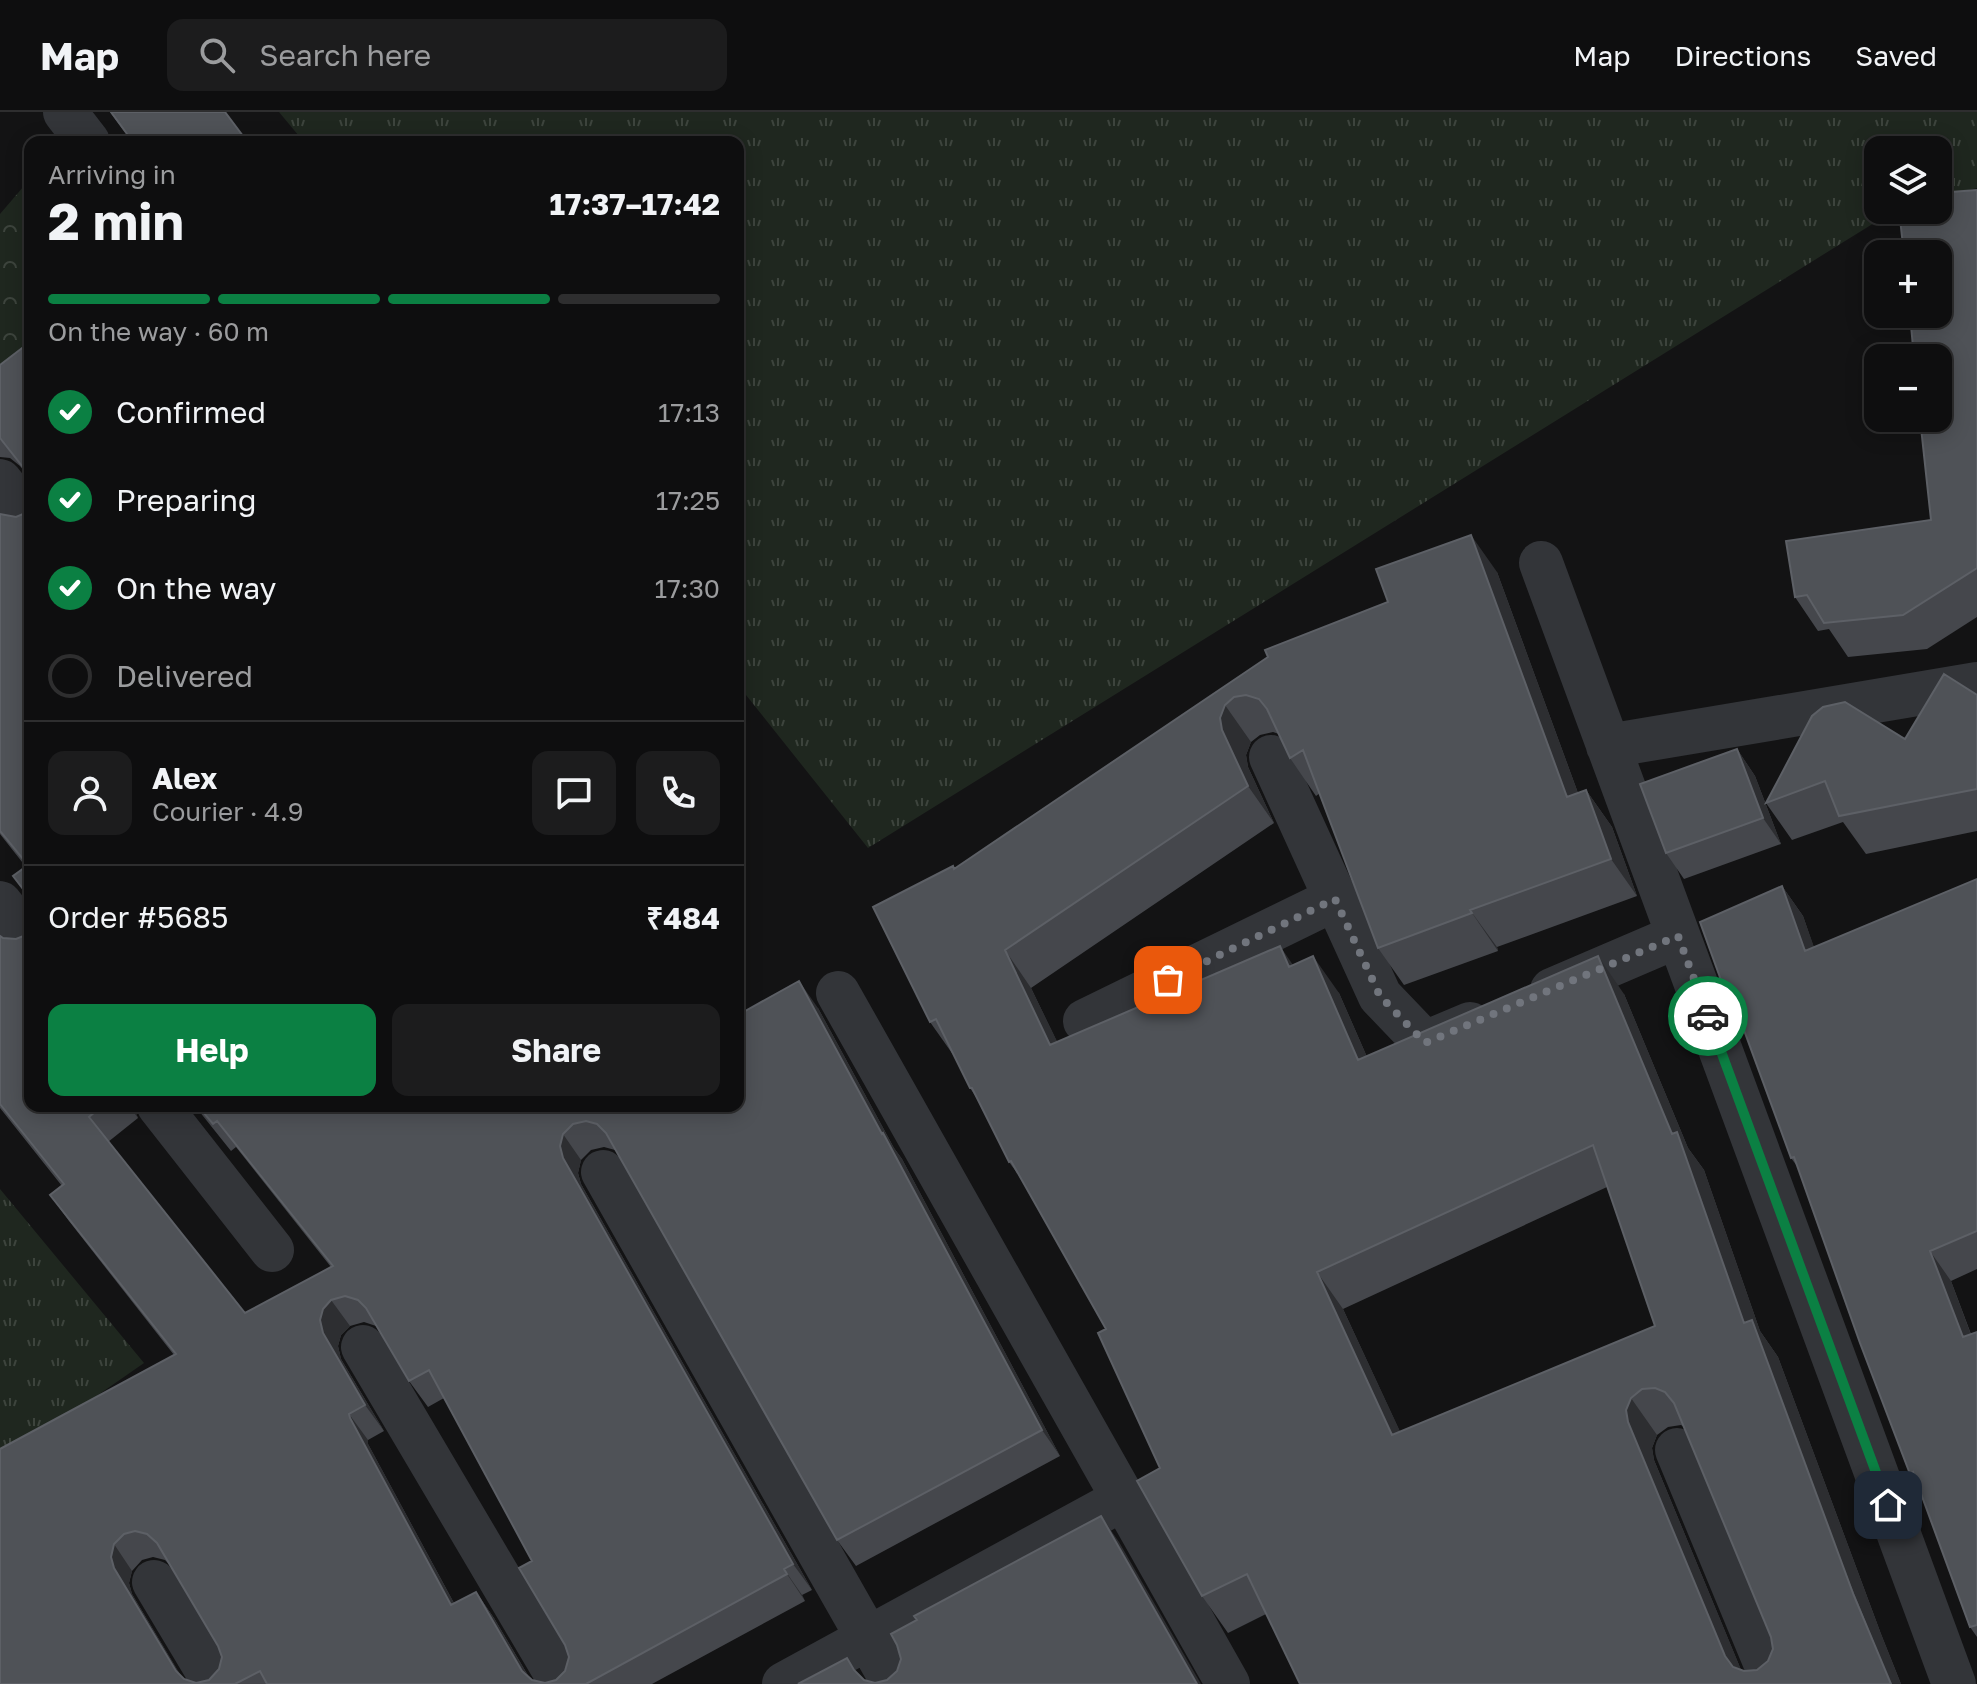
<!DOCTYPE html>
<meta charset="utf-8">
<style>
:root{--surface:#0e0e0f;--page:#1c1c1d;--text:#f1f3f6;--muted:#9b9c9e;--line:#2e2e2f;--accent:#0b8043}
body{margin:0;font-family:"Golos Text",sans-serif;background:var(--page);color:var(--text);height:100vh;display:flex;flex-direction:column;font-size:30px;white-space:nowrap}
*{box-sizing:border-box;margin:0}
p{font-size:26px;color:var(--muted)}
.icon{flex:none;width:44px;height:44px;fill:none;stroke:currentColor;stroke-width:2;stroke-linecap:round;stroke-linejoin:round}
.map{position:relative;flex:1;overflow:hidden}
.sheet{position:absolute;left:24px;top:24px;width:720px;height:976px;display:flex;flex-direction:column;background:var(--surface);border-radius:16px;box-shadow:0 4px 20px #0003,0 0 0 2px var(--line)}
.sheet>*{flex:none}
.buttons{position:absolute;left:1864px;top:24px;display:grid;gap:16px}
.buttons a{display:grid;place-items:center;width:88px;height:88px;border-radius:16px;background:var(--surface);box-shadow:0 4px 20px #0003,0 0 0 2px var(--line);font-size:40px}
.pin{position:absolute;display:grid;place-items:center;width:68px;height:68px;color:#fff;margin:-34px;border-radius:16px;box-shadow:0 4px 12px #0006}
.courier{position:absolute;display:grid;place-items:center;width:80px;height:80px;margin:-40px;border:6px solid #0b8043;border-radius:50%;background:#fff;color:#222;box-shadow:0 2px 10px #0007}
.summary em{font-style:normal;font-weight:700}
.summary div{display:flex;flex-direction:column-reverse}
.summary{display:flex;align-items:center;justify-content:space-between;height:136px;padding:0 24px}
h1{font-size:52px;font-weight:700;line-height:60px}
.bar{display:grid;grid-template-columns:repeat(4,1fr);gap:12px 8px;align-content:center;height:96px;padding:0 24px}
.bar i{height:10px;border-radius:6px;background:var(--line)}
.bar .current{background:var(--accent)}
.bar p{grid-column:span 4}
.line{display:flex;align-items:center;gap:20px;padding:0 24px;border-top:2px solid var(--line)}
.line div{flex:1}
.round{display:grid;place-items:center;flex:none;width:84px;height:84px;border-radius:16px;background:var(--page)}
ol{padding:0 24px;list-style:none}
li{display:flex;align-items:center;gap:24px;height:88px}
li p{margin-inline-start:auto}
li .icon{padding:8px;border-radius:50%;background:var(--accent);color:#fff;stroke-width:4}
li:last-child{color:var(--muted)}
li i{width:44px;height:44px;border:4px solid var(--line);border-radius:50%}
.primary-button{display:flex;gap:16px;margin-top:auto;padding:16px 24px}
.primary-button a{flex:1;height:92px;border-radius:16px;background:var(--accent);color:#fff;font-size:32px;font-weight:700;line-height:92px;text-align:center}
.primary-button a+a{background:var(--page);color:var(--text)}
header{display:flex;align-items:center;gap:48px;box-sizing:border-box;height:112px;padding:0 40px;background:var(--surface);border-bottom:2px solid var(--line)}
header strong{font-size:38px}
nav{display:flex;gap:44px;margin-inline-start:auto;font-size:28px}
.search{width:560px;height:72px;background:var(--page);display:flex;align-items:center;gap:20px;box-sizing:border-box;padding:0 28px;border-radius:16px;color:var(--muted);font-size:30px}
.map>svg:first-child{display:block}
.grass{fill:url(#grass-tufts)}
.forest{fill:url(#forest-crowns)}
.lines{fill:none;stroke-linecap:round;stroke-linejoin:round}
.minor{stroke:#333539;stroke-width:44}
.wall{fill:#45474c;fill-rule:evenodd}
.shaded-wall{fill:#2d2e31}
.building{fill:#4f5257;stroke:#5d6066;stroke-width:2;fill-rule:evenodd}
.done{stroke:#71757d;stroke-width:8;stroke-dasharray:0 14.4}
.route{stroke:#0b8043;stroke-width:10}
</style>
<header>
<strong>Map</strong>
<div class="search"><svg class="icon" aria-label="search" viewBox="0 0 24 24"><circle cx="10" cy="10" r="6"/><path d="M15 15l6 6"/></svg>Search here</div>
<nav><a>Map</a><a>Directions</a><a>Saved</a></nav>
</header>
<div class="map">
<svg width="1977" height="1572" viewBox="0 0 1977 1572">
<defs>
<pattern id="grass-tufts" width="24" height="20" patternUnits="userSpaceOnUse" patternTransform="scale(2)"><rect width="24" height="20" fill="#1f271f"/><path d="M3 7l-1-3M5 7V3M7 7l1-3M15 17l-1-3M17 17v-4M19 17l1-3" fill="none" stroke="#3d443d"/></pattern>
<pattern id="forest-crowns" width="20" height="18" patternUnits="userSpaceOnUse" patternTransform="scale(2)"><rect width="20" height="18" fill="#1f271f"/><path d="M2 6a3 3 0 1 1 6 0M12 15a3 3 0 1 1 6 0" fill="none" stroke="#3d443d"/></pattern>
</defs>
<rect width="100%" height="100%" fill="#131314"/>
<path class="grass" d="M279 0H1977V76L1938 85V38H1878V98H1895L868 736 738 573V30H304Z
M0 1077 144 1251 3 1349 0 1348Z"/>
<path class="forest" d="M30 67V232L0 256V102Z"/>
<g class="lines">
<path class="minor" d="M65 0 88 30
M0 369 30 407
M1541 451 1954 1572
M1608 634 1977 572
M1271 645 1380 884 1425 931 1470 912
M0 791 30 829
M1552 878 1678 824
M838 881 1228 1572
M1085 909 1335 787
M159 994 272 1138
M603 1060 894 1572
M363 1235 562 1572
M1677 1338 1774 1572
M154 1470 215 1572
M784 1572 1123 1387"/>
</g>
<path class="wall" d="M110 0H225L247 30H132Z
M1977 78V505L1927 537 1848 545 1829 517 1818 519 1795 485 1931 408Z
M30 230V367L20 354 10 346 0 345V253Z
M30 397V788L13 764 26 755 0 722V402L16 405 28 400Z
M1497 460 1578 681 1586 678 1612 715 1637 784 1497 835 1498 839 1404 873 1378 836 1320 681 1316 684 1290 646 1279 622 1273 620 1260 623 1251 630 1246 643 1248 655 1274 711 1031 876 1057 930 1293 853 1339 881 1367 945 1624 882 1688 1036 1704 1058 1760 1219 1778 1245 1881 1522 1901 1572H1300L1266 1502 1228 1521 1202 1484 1160 1356 1106 1217 1023 1069 1009 1050 978 988 970 976 954 944 930 910 955 757 1268 545ZM1607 1075 1655 1214 1400 1320 1343 1197ZM1681 1313 1684 1315 1771 1525 1773 1537 1768 1549 1757 1558 1744 1559 1741 1558 1654 1348 1652 1336 1657 1323 1668 1315Z
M1977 583V719L1866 742 1843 710 1792 728 1766 691 1905 627Z
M1737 637 1755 664 1781 732 1684 767 1666 741Z
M738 690 746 702 738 709Z
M1977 767V1157L1951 1169 1971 1222 1977 1220V1525L1970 1515 1919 1375 1910 1362 1797 1054 1791 1046 1741 909 1730 893 1782 774 1803 804 1814 836Z
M26 823 30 994H135L134 997 138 1006 108 1030 245 1201 331 1155 236 1035 231 1039 195 994H738L818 896 894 1036 902 1047 1060 1344 856 1454 837 1428 617 1040 615 1038 604 1035 591 1038 581 1048 578 1061 581 1072 812 1478 802 1483 805 1489 652 1572H0L174 1243 69 1109 50 1083 62 1074 0 996V824L3 826 16 827ZM364 1210 376 1214 409 1269 428 1295 444 1286 532 1449 565 1533 569 1545 565 1559 556 1568 545 1571 532 1568 529 1565 494 1506 476 1480 454 1491 368 1332V1328L384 1319 341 1247 338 1234 341 1223 350 1214ZM153 1445 165 1448 169 1452 218 1534 222 1545 219 1557 209 1568 196 1571 184 1567 182 1566 132 1482 129 1471 132 1459 142 1448Z"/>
<path class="shaded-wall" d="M1471 423 1497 460 1593 722 1567 685Z
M1225 593 1251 630 1246 643 1248 655 1274 711 1248 674 1222 618 1220 606Z
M1737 637 1755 664 1781 732 1763 706Z
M1586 678 1612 715 1637 784 1611 747Z
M1782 774 1803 804 1826 869 1805 839Z
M1470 798 1497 835 1498 839 1472 801Z
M1280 834 1306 872 1289 855Z
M1005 838 1031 876 1077 970 1050 933Z
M1313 844 1339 881 1385 986 1358 948Z
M1598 844 1624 882 1688 1036 1704 1058 1760 1219 1778 1245 1881 1522 1901 1572H1891L1744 1211 1672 1022Z
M799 869 818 896 894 1036 902 1047 1060 1344 1042 1318Z
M129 994H135L134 997 138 1006Z
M563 1022 581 1048 578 1061 581 1072 812 1478 793 1452 563 1046 560 1034Z
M1930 1139 1951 1169 1977 1239 1963 1225Z
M1317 1160 1343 1197 1419 1360 1392 1323Z
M331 1188 350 1214 341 1223 338 1234 341 1247 384 1319 365 1293 323 1221 320 1208 323 1197Z
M1631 1286 1657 1323 1652 1336 1654 1348 1747 1572 1725 1544 1628 1310 1626 1298Z
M349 1302 368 1328V1332L469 1519 451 1493 350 1306Z
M1101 1404 1119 1430 1201 1572H1197Z
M114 1432 132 1459 129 1471 132 1482 186 1572 176 1559 114 1456 111 1445Z
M784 1457 802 1483 805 1489 787 1462Z
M476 1480 494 1506 533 1572 522 1559Z"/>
<path class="building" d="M111 0H225L243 24 234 30H133Z
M1977 78V456L1903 503 1824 511 1807 483 1795 485 1786 429 1931 408 1920 306H1938V246H1914L1910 202H1938V142H1904L1899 98H1938V81Z
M30 230V364L0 326V253Z
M30 397V786L13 764 28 753 0 719V402L16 405 28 400Z
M1471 423 1567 685 1586 678 1611 747 1470 798 1472 801 1378 836 1303 638 1290 646 1267 597 1259 587 1246 583 1234 585 1225 593 1220 606 1222 618 1248 674 1005 838 1050 933 1280 834 1289 855 1313 844 1358 948 1598 844 1672 1022 1677 1020 1744 1211 1752 1208 1854 1484 1891 1572H1300L1247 1462 1202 1484 1137 1369 1160 1356 1098 1221 1106 1217 1011 1049 1009 1050 972 976H970L936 907 930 910 873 795 953 754 954 757 1268 545 1265 538 1388 490 1376 457ZM1593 1033 1655 1214 1392 1323 1317 1160ZM1655 1276 1665 1280 1674 1291 1771 1525 1773 1537 1768 1549 1757 1558 1744 1559 1733 1555 1725 1544 1628 1310 1626 1298 1631 1286 1642 1277Z
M1944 562 1977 583V677L1839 704 1825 669 1766 691 1812 604 1823 595 1845 590 1905 627Z
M1737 637 1763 706 1666 741 1640 672Z
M1977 767V1119L1930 1139 1963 1225 1977 1220V1513L1970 1515 1913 1360 1910 1362 1860 1231 1794 1045 1791 1046 1734 891 1730 893 1700 810 1782 774 1805 839Z
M30 818V994H102L89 1005 245 1201 333 1154 217 1009 213 1012 198 994H738V903L799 869 882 1022 883 1021 1042 1318 837 1428 606 1021 597 1012 586 1009 573 1012 563 1022 560 1034 563 1046 793 1452 784 1457 787 1462 586 1572H267L260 1559 235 1572H0V1337L176 1242 50 1083 64 1072 0 992V824L3 826 16 827 26 823ZM345 1184 358 1188 366 1196 409 1269 429 1258 532 1449 519 1456 565 1533 569 1545 565 1559 556 1568 545 1571 532 1568 522 1559 476 1480 451 1493 350 1306 349 1302 365 1293 323 1221 320 1208 323 1197 331 1188ZM135 1419 147 1422 157 1431 218 1534 222 1545 219 1557 209 1568 196 1571 184 1567 176 1559 114 1456 111 1445 114 1432 124 1422Z
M1101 1404 1197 1572H798L847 1546 854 1558 864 1568 875 1571 887 1568 897 1559 901 1547 897 1533 891 1522 917 1508 914 1504Z"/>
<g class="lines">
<path class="done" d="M1168 868 1335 787 1380 884 1425 931 1678 824 1708 904"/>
<path class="route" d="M1708 904 1888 1393"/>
</g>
</svg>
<div class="buttons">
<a><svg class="icon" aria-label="layers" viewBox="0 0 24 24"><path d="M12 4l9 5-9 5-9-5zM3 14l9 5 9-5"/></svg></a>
<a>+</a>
<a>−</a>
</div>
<div class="pin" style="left:1168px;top:868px;background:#ea580c"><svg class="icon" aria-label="bag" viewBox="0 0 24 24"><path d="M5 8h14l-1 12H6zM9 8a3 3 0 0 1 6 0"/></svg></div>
<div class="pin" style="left:1888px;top:1393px;background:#1f2937"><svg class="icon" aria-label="home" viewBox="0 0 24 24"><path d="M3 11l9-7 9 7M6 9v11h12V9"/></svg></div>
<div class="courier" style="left:1708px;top:904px"><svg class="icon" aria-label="car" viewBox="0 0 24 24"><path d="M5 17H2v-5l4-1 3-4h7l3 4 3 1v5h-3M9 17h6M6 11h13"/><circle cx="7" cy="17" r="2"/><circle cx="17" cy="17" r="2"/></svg></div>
<section class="sheet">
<div class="summary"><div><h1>2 min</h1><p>Arriving in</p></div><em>17:37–17:42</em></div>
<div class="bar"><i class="current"></i><i class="current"></i><i class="current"></i><i></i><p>On the way · 60 m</p></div>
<ol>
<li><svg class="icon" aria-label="check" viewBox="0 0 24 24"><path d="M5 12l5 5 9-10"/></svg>Confirmed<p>17:13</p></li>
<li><svg class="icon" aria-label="check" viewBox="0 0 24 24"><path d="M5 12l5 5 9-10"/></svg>Preparing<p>17:25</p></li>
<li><svg class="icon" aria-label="check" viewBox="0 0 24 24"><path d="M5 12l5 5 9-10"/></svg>On the way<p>17:30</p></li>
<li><i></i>Delivered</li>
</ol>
<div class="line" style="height:144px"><a class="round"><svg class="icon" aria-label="person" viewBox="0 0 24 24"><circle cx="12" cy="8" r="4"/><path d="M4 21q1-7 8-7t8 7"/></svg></a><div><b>Alex</b><p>Courier · 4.9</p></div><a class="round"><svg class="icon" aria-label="chat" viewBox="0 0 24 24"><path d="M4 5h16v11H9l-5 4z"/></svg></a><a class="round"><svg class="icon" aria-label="phone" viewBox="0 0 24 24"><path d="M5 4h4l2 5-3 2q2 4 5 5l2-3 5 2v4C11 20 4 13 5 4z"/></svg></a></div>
<div class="line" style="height:104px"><div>Order #5685</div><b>₹484</b></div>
<div class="primary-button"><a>Help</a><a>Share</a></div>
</section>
</div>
